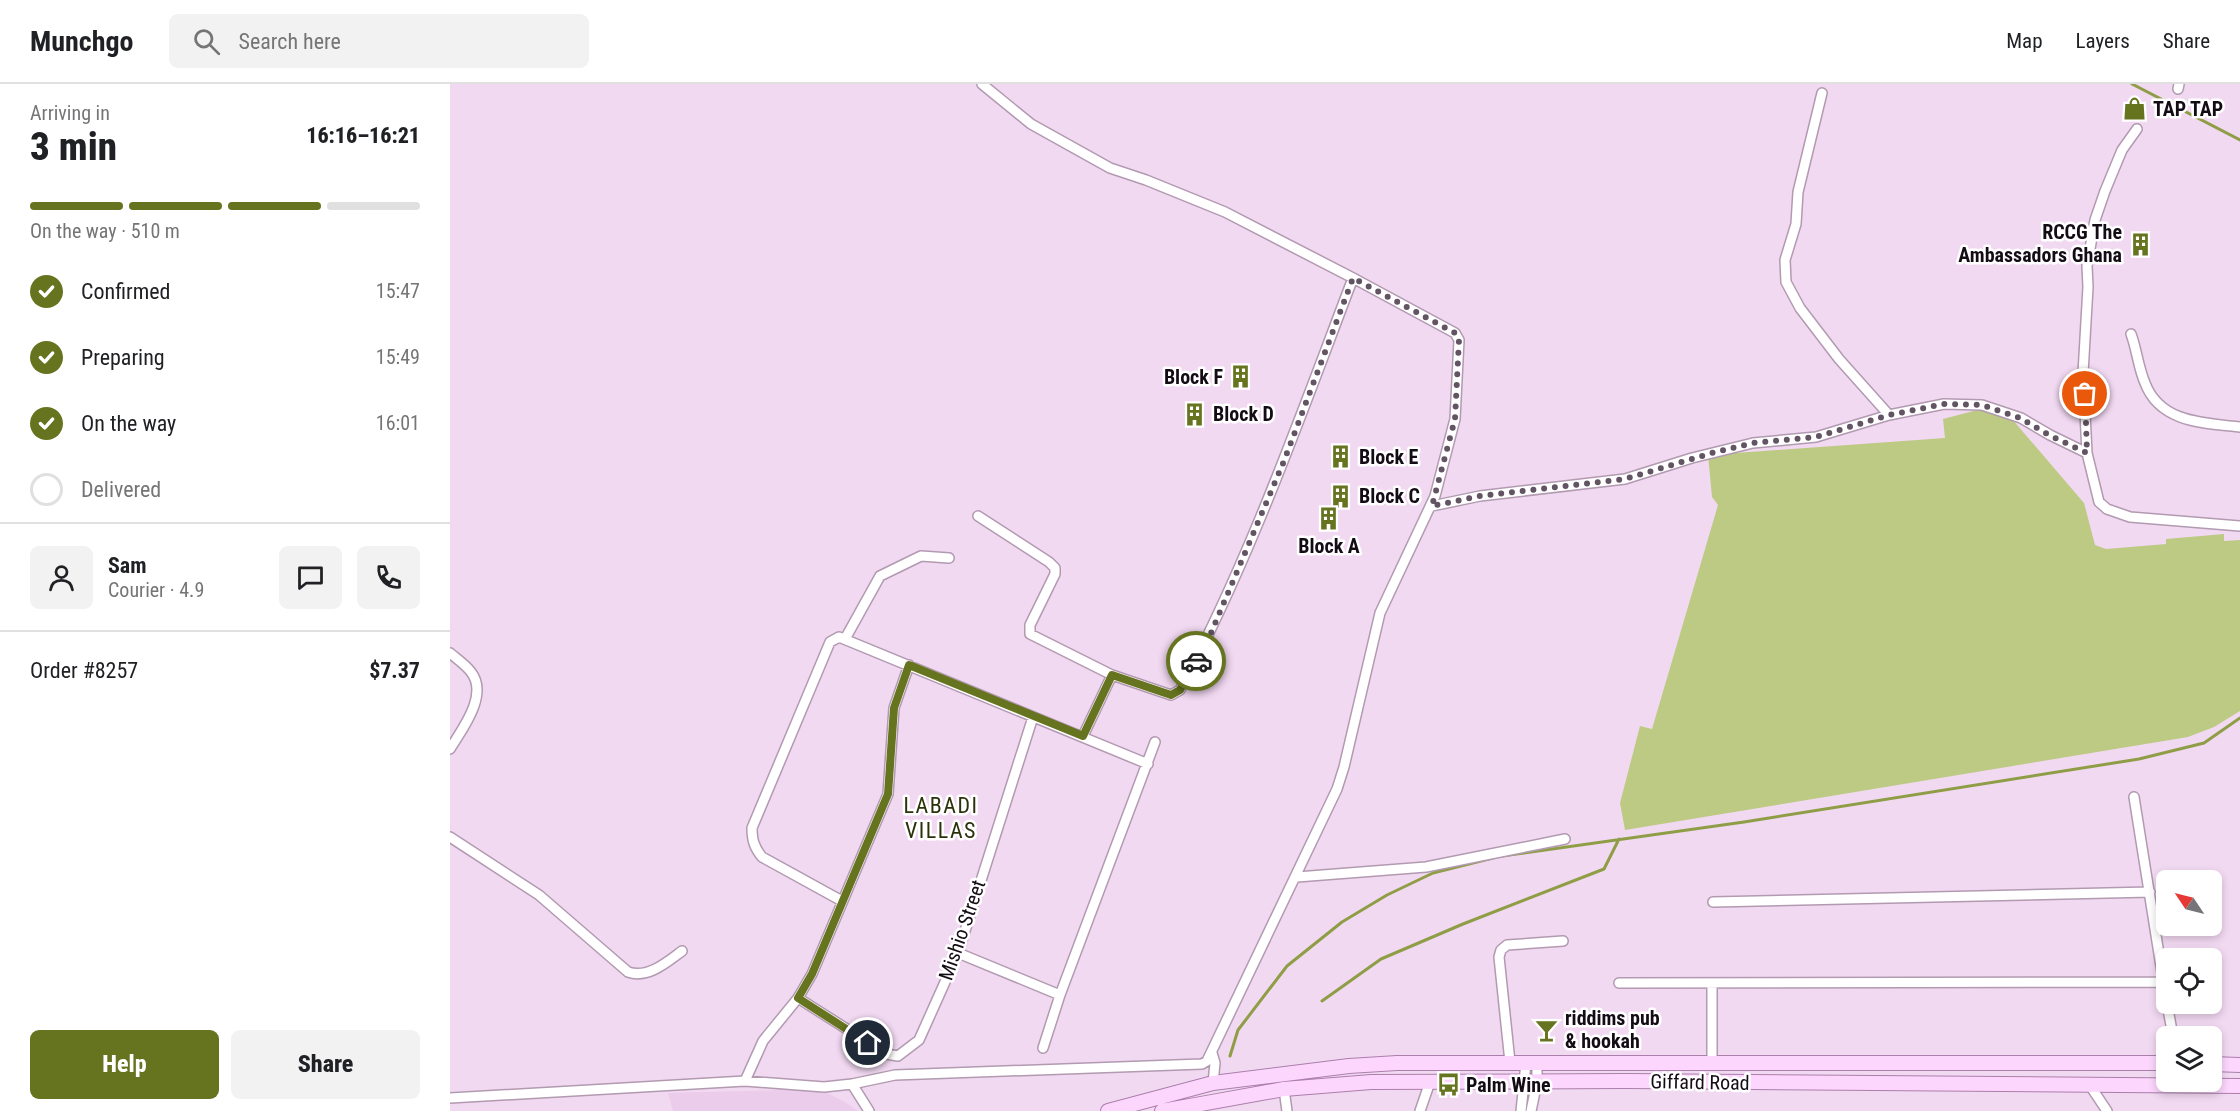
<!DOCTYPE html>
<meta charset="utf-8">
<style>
:root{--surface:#fff;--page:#f2f2f2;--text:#202124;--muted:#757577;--line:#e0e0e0;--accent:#66731f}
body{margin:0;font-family:"Roboto Condensed",sans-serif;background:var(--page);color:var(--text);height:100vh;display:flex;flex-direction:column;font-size:22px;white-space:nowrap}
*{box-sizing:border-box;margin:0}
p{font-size:20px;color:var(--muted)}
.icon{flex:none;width:33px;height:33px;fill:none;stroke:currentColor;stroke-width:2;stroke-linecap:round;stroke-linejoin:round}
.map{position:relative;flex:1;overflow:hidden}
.details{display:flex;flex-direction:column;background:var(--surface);width:450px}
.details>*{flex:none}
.needle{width:39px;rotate:305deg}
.buttons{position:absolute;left:1706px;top:786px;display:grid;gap:12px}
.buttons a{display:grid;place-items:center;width:66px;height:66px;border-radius:9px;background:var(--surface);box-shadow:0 3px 9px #0003;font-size:30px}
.pin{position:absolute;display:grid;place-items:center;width:51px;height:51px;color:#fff;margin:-26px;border:3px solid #fff;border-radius:50%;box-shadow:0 2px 6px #0007}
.courier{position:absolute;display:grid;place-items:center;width:60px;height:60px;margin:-30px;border:4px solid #66731f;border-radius:50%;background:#fff;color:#222;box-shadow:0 2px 8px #0007}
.summary em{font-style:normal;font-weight:800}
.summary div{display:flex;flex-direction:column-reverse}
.summary{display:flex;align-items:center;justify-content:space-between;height:102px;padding:0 30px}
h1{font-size:39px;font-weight:800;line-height:45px}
.bar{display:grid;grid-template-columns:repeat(4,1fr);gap:9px 6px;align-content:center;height:72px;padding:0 30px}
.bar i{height:8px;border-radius:4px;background:var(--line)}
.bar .active{background:var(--accent)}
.bar p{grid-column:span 4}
.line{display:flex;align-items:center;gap:15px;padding:0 30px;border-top:2px solid var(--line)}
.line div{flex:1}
.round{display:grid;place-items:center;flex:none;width:63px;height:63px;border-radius:9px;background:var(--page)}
ol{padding:0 30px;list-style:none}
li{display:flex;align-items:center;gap:18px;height:66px}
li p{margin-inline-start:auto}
li .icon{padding:6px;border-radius:50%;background:var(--accent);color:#fff;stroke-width:4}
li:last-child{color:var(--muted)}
li i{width:33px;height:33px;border:3px solid var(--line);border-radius:50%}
.cta{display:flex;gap:12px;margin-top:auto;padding:12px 30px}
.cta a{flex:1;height:69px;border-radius:9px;background:var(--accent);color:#fff;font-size:24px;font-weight:800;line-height:69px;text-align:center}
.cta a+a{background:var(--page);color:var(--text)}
header{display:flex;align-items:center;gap:36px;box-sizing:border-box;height:84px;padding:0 30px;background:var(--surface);border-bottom:2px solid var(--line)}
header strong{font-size:28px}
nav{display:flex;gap:33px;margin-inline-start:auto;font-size:21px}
.search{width:420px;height:54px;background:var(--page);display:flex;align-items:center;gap:15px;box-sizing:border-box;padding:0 21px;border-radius:9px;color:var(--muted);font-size:22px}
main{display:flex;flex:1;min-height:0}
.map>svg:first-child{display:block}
.built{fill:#ebccea}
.green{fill:#bcca83}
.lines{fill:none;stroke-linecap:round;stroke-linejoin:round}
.stream{stroke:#8f9e46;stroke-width:3}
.minor-casing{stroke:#b29ab1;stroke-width:12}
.primary-casing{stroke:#ab7eab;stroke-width:16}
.minor{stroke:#fff;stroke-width:9}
.primary{stroke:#fdd6fd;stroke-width:14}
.done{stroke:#625462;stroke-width:6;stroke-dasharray:0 10.8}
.route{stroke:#66731f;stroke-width:8}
.labels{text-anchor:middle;stroke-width:5;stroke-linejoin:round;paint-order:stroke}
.poi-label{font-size:20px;font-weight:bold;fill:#140c14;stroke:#fff;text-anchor:start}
.street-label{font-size:20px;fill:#140c14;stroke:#fff}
.quarter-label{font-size:22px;letter-spacing:1.5px;fill:#2b3109;stroke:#fff}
</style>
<header>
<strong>Munchgo</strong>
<div class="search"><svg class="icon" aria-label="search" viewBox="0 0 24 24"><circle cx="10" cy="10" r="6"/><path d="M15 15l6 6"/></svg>Search here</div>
<nav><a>Map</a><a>Layers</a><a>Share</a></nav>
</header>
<main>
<section class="details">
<div class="summary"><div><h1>3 min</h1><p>Arriving in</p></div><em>16:16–16:21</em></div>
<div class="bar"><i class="active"></i><i class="active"></i><i class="active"></i><i></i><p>On the way · 510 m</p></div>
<ol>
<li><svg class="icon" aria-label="check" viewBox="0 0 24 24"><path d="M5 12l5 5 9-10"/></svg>Confirmed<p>15:47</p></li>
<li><svg class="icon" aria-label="check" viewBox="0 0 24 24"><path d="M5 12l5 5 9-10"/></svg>Preparing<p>15:49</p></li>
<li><svg class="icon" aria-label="check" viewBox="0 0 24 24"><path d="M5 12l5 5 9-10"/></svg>On the way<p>16:01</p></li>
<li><i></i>Delivered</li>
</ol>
<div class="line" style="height:108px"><a class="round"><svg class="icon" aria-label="person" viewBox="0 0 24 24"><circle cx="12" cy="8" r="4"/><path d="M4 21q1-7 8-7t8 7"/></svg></a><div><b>Sam</b><p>Courier · 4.9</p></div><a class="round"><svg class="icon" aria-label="chat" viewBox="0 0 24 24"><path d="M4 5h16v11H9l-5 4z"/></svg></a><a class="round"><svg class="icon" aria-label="phone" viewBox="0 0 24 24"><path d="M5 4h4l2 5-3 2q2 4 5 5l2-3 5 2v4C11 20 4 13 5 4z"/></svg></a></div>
<div class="line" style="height:78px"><div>Order #8257</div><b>$7.37</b></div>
<div class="cta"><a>Help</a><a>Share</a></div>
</section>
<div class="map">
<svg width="1790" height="1027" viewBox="0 0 1790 1027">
<rect width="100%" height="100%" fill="#f2d9f2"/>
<path class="built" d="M369 1005 395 1018 408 1027H223L218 1009Z"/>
<path class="green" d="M1531 325 1562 335 1634 419 1645 461 1656 465 1716 460V455L1774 450V457L1790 456V627L1764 643 1738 653 1175 746 1170 719 1190 642 1202 645 1268 421 1262 413 1258 371 1495 354 1493 335Z"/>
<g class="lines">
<path class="stream" d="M1682 0 1790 56
M1052 772 1294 738 1689 675 1754 659 1790 634
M872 917 931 875 1013 840 1154 785 1169 755
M780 972 788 946 837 882 892 838 937 811 983 789 1043 774"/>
<defs>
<path id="minor" d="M1728 5 1729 0
M1372 9 1348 108 1346 140 1335 176 1336 198 1350 224 1389 275 1439 331
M1687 45 1672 66 1655 107 1645 136 1637 182 1638 203 1633 289 1637 369 1649 418 1657 425 1680 433 1790 442
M1681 250C1687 266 1688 283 1695 299 1710 339 1754 339 1790 343
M982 422 1030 412 1175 395 1242 374 1303 359 1366 353 1439 331 1494 320 1532 321 1571 334 1600 351 1637 369
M528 432 599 478 605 484V490L580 541V550L662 591
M395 555 430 492 471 472 499 474
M0 569C7 575 16 581 21 588 39 611 12 645 0 665
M633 652 662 591 721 611 730 606C800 475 850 333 903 194
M1684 713 1716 914
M0 753 89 811 178 888C198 895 217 878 232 867
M847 793 976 783 1115 755
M392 817 312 773C304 763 302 756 302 744L380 558 389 553 698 680
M1263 818 1700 808
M508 869 610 911
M1169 899 1713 898
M348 914 436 970 448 972 469 956 508 869 583 633
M1717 920 1723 952
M593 964 610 911 705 658
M762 969 765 979 763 999
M1060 978 1049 873 1051 866 1057 861 1113 857
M1262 978V899
M295 997 313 957 348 914 362 890 438 710 444 624 459 581
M402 1000 445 991 752 980 757 977 887 705 894 683 930 529 985 412 1005 335 1009 256 1005 249 903 194 775 128 696 96 660 84 581 40 532 0
M1639 1000 1657 1027
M834 1005 837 1027
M0 1014 295 997 374 1003 402 1000 419 1027
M970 1027 980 998
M1071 1027 1076 979
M1081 1027 1087 998V979"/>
<path id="primary" d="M1761 980 1790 981
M658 1027 763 999 899 982 947 979H1716
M712 1027 834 1005 921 998 1176 997 1790 1002"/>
</defs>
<use href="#minor" class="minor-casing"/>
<use href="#primary" class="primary-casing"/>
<use href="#minor" class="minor"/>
<use href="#primary" class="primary"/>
</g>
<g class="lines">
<path class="done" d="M746 577 761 549 834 377 903 194 1005 249 1009 256 1005 335 982 422 1030 412 1175 395 1262 369 1303 359 1366 353 1439 331 1494 320 1532 321 1570 334 1599 351 1637 369 1635 310"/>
<path class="route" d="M418 959 348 914 362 890 438 710 444 624 459 581 633 652 662 591 721 611 730 606 746 577"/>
</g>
<defs>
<symbol id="shop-bare" viewBox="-9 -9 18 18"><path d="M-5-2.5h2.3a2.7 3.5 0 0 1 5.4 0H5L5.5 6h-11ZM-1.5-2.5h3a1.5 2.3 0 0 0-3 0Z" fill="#66731f" stroke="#fff" stroke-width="2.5" paint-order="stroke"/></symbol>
<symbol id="building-bare" viewBox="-9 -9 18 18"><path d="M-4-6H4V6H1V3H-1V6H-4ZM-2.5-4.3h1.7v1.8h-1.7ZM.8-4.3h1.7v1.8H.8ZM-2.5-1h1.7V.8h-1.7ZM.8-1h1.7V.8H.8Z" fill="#66731f" stroke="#fff" stroke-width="2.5" paint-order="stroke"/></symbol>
<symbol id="bar-bare" viewBox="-9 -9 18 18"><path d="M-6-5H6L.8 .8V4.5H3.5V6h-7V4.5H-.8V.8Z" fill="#66731f" stroke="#fff" stroke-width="2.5" paint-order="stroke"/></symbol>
<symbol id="bus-bare" viewBox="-9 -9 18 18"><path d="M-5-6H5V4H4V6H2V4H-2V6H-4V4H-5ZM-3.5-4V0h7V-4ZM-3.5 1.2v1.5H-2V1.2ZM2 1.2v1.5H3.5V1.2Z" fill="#66731f" stroke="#fff" stroke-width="2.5" paint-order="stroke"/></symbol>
</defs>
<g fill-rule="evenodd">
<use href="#shop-bare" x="1668" y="8" width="33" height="33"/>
<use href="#building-bare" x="1674" y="144" width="33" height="33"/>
<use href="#building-bare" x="774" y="276" width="33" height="33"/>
<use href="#building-bare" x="728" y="314" width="33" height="33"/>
<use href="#building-bare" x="874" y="356" width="33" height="33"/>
<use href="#building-bare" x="874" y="396" width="33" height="33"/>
<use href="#building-bare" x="862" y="418" width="33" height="33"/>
<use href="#bar-bare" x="1080" y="930" width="33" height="33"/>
<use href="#bus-bare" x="982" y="984" width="33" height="33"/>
</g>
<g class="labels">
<g class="poi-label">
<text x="1703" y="32">TAP TAP</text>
<text x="1672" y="155" text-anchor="end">RCCG The<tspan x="1672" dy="23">Ambassadors Ghana</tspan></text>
<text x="773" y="300" text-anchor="end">Block F</text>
<text x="763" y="337">Block D</text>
<text x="909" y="380">Block E</text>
<text x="909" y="419">Block C</text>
<text x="879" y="469" text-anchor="middle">Block A</text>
<text x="1115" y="941">riddims pub<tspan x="1115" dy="23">&amp; hookah</tspan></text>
<text x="1016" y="1008">Palm Wine</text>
</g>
<g class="street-label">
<text transform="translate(512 846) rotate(-71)" y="7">Mishio Street</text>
<text transform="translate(1250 998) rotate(1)" y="7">Giffard Road</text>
</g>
<g class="quarter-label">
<text x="491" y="729">LABADI<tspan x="491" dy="25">VILLAS</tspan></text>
</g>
</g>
</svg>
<div class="buttons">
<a><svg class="needle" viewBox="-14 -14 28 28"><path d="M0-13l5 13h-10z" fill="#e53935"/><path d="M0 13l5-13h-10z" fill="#757577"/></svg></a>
<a><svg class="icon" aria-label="locate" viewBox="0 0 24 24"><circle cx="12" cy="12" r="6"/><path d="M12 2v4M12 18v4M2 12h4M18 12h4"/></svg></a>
<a><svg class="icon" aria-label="layers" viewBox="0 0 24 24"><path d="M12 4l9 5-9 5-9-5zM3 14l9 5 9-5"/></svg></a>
</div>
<div class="pin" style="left:1635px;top:310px;background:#ea580c"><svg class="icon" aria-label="bag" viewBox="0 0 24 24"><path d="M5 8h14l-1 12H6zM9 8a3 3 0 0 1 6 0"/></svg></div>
<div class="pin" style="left:418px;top:959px;background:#1f2937"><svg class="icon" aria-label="home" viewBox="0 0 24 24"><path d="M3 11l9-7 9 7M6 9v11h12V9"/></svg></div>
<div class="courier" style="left:746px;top:577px"><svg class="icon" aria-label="car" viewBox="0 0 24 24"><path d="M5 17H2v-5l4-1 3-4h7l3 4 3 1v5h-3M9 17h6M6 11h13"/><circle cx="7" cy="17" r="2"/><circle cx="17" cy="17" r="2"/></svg></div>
</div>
</main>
